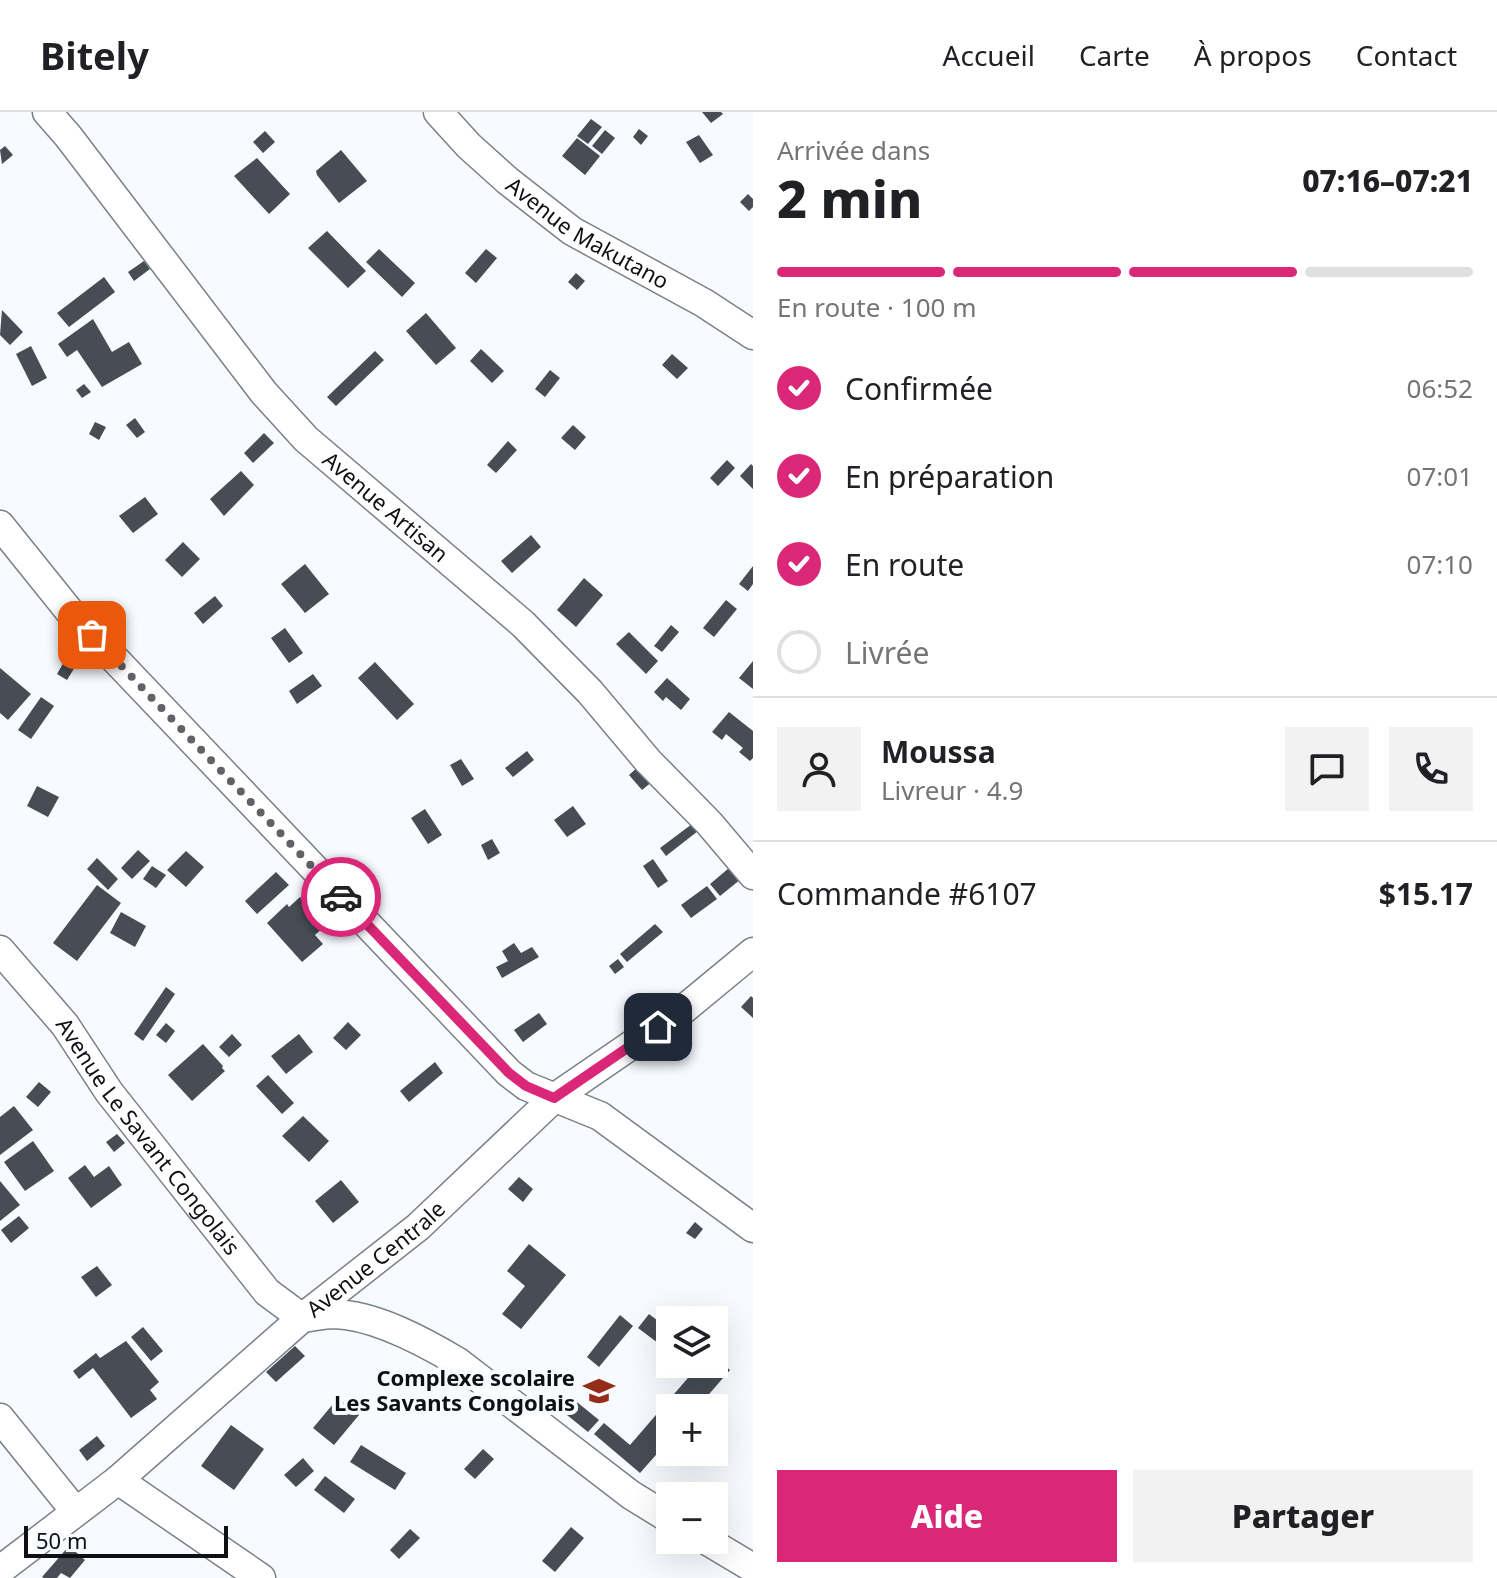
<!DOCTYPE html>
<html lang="fr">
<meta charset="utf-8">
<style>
:root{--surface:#fff;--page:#f2f2f2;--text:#202124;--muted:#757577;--line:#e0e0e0;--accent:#db2777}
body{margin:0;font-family:"Noto Sans",sans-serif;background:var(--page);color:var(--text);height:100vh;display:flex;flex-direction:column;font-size:30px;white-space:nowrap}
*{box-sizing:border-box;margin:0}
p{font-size:26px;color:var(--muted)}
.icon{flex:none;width:44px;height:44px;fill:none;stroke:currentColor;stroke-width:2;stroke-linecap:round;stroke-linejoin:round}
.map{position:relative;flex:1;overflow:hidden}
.details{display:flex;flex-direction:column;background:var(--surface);width:744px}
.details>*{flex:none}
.tools{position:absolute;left:656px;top:1194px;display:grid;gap:16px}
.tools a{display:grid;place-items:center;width:72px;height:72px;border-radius:0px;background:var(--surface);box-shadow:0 8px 32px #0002;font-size:40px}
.scale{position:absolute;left:24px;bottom:20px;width:204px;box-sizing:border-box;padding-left:8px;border:4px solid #0e1014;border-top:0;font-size:22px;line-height:28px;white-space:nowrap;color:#0e1014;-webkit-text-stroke:6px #f7fbff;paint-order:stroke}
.pin{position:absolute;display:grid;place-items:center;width:68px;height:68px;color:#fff;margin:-34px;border-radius:16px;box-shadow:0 4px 12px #0006}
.courier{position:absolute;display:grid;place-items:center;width:80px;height:80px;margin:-40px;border:6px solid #db2777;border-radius:50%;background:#fff;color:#222;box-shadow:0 2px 10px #0007}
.headline em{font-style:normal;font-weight:800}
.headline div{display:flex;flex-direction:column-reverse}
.headline{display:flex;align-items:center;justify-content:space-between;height:136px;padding:0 24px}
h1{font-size:52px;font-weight:800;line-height:60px}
.bar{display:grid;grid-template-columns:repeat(4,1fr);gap:12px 8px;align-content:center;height:96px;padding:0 24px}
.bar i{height:10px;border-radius:6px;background:var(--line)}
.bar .active{background:var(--accent)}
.bar p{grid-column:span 4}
.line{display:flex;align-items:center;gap:20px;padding:0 24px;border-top:2px solid var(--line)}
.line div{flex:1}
.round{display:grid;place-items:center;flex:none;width:84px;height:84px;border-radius:0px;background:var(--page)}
ol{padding:0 24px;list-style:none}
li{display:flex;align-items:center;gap:24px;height:88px}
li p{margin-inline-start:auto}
li .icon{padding:8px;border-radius:50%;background:var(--accent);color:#fff;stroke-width:4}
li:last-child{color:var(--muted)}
li i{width:44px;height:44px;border:4px solid var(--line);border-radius:50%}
.button{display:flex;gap:16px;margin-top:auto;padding:16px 24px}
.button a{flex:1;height:92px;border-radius:0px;background:var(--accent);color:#fff;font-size:32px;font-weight:800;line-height:92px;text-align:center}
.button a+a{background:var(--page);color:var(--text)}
header{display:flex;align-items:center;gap:48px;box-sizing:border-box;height:112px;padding:0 40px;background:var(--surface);border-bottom:2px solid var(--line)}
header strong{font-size:38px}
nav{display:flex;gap:44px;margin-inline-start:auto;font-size:28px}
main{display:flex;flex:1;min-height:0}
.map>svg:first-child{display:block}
.building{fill:#464d55}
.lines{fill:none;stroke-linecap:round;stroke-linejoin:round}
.minor-casing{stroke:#798089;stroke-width:31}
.minor{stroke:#fff;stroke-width:28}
.done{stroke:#606266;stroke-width:8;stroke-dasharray:0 14.4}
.route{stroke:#db2777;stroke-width:10}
.labels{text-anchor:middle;stroke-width:8;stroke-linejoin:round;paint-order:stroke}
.street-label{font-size:22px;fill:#0e1014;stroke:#f7fbff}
.poi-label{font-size:22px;font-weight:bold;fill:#0e1014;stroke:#f7fbff;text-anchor:end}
</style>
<header>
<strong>Bitely</strong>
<nav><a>Accueil</a><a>Carte</a><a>À propos</a><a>Contact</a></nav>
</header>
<main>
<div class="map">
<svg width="753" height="1466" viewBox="0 0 753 1466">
<rect width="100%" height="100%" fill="#f7fbff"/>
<path class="building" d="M702 0H721L723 2 711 11Z
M591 7 602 15 588 32 577 24Z
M639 17 648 24 641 33 633 25Z
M605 18 615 26 602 42 592 34Z
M265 19 275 30 263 41 253 30Z
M699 23 713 43 700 51 686 30Z
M577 26 600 44 585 63 562 44Z
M5 34 13 43 2 52 0 38Z
M341 38 367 69 339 91 317 63 316 59Z
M257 46 290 82 269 102 234 64Z
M748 82 753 87V95L749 99 740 90Z
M327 119 366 159 348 176 308 136Z
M379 137 415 171 402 185 366 150Z
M486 137 497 146 476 171 465 161Z
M144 149 150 157 134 169 128 160Z
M576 161 585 169 577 178 568 170Z
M104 165 115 180 69 215 57 201Z
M2 198 23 220 10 233 0 223Z
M426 201 456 236 436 253 406 219Z
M93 207 112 240 129 230 142 252 102 275 77 238 67 245 58 232Z
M31 234 47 266 32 274 16 242Z
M481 237 504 259 492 271 470 249Z
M375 239 384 248 336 294 327 285Z
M672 242 688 256 677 267 662 253Z
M550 258 560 266 545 285 535 277Z
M84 272 91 280 82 286 76 278Z
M135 306 145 320 137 326 126 313Z
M95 310 106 315 99 328 89 322Z
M573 313 586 325 575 338 561 326Z
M264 321 274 331 253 351 244 341Z
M508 329 517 338 496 361 487 353Z
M727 348 735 356 718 374 710 366Z
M751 352 753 354V377L740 364Z
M241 359 254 373 224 404 210 387Z
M145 385 158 402 133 421 119 404Z
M531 423 541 435 512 461 501 449Z
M183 430 200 447 182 465 165 448Z
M305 452 329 482 305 501 281 472Z
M753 454V472L748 479 739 472Z
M584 466 603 483 576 515 557 498Z
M215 484 223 494 203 512 194 501Z
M726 488 737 497 714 525 703 516Z
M671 513 679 520 662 540 654 534Z
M285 516 303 541 289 551 271 526Z
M629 520 658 549 646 562 616 532Z
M72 536 83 542 67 568 57 562Z
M753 549V577L739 566Z
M375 550 414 592 397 608 358 566Z
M0 556 31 582 8 608 0 601Z
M313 562 322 574 297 592 289 579Z
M667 566 690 587 681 598 666 585 663 589 654 580Z
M41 585 54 594 31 627 18 618Z
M729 600 753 619V646L750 649 739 640 743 636 726 622 722 628 712 620Z
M527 639 534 648 513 665 505 656Z
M461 647 474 667 462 674 450 653Z
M639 654 653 669 642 678 629 663Z
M37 674 59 685 48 705 27 694Z
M573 694 586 712 567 725 554 708Z
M425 697 442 723 428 732 411 706Z
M692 712 698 719 666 744 660 736Z
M492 727 500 741 488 748 481 733Z
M138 738 150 749 132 767 121 756Z
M186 739 204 755 186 775 167 758Z
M97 746 118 767 108 778 87 757Z
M653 747 668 769 658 776 643 754Z
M735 751 746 763 720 784 710 772Z
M152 754 166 763 156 776 143 767Z
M276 760 289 773 257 802 245 789Z
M97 773 121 791 77 849 53 831Z
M707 774 717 787 691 806 681 793Z
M300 785 326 813 315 823 323 832 302 850 267 811 287 792 289 795Z
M121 800 146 814 135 835 110 821Z
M655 812 663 820 627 850 620 842Z
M514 831 521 841 532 835 539 845 502 866 496 855 508 849 502 839Z
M618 847 624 855 615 862 609 854Z
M166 875 175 882 143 929 134 922Z
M751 884 753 886V906L741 895Z
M539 901 547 912 523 930 514 918Z
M348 910 361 923 346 938 333 926Z
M166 911 175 919 166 931 156 923Z
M232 922 242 933 229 945 219 935Z
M299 922 313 940 286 962 271 944Z
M203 932 223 954 222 956 225 959 192 989 168 963Z
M435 950 443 961 409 990 400 979Z
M268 963 294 991 282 1002 256 974Z
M39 970 51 980 38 995 26 985Z
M14 994 33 1018 0 1043V1005Z
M303 1004 329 1029 309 1050 282 1024Z
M117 1022 125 1031 114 1040 106 1030Z
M33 1029 54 1059 25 1079 4 1050Z
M85 1053 94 1065 109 1054 122 1073 91 1096 68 1066Z
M519 1065 533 1077 523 1090 508 1077Z
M341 1068 359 1090 333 1111 315 1089Z
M0 1069 20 1093 0 1109Z
M19 1104 29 1116 11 1131 1 1118Z
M695 1110 703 1117 695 1127 686 1121Z
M529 1132 566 1163 521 1217 502 1202 525 1174 507 1159Z
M97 1154 112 1173 96 1185 81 1165Z
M649 1202 670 1218V1240L638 1216Z
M620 1203 633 1214 599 1255 587 1245Z
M143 1215 163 1239 151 1249 131 1225Z
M126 1229 159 1270 150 1278 157 1287 131 1306 93 1256 79 1267 73 1259 96 1241 100 1246Z
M295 1234 305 1244 276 1270 266 1260Z
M714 1244 730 1258 697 1296H670V1327L640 1361 594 1322 604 1311 630 1333 700 1252H714Z
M338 1286 359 1303 334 1333 313 1316Z
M572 1286 599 1308 588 1320 562 1299Z
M231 1313 264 1337 234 1378 201 1354Z
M97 1324 105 1334 87 1349 79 1338Z
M361 1333 406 1361 395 1378 350 1350Z
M483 1337 494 1347 475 1367 464 1357Z
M303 1346 314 1359 296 1375 284 1363Z
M325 1364 355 1387 344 1401 314 1378Z
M571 1415 584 1426 555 1460 542 1449Z
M410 1417 420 1426 399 1447 390 1438Z
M69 1434 85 1448 70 1466 61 1461 57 1466H44L42 1465Z"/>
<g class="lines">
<defs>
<g id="minor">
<path id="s1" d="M47 0 68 24 264 281 306 327 523 512 590 580 648 649 709 711 753 763"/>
<path id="s2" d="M438 0 469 34 508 69 572 119 704 191 753 223"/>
<path d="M0 413 70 500 509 961 526 974 600 1004 753 1116"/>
<path id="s3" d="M0 838 65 913 109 980 267 1180 302 1206C312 1205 323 1202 334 1202 375 1203 423 1229 458 1250L631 1383 670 1407"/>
<path d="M0 1306 75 1399"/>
<path d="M118 1368 261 1466"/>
<path d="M706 1428 753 1456"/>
<path id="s4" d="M0 1458 118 1368 302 1206 418 1115 554 986 684 897 753 840"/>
</g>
</defs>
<use href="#minor" class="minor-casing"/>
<use href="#minor" class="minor"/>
</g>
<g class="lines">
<path class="done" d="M92 523 341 785"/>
<path class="route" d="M341 785 509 961 526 974 554 986 658 915"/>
</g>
<defs>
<symbol id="school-bare" viewBox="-9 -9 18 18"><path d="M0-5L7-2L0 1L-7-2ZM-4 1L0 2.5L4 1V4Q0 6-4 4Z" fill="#962d19" stroke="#f7fbff" stroke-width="2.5" paint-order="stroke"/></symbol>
</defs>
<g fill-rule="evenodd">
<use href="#school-bare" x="577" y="1257" width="44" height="44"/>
</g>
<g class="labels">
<g class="street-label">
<text dy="8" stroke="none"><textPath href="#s2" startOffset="194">Avenue Makutano</textPath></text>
<text dy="8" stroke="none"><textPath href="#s1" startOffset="522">Avenue Artisan</textPath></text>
<text dy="8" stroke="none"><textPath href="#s3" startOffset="238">Avenue Le Savant Congolais</textPath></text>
<text dy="8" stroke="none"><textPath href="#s4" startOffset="488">Avenue Centrale</textPath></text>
</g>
<g class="poi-label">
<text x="575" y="1274">Complexe scolaire<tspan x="575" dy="25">Les Savants Congolais</tspan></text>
</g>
</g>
</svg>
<div class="tools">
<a><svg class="icon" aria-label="layers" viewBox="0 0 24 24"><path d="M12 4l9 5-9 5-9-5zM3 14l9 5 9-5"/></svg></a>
<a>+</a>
<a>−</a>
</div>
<div class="scale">50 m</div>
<div class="pin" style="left:92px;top:523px;background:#ea580c"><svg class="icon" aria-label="bag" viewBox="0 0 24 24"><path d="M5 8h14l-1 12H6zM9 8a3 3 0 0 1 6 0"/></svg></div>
<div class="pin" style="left:658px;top:915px;background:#1f2937"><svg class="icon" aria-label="home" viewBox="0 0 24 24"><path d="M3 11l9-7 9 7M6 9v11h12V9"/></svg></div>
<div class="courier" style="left:341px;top:785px"><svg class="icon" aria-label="car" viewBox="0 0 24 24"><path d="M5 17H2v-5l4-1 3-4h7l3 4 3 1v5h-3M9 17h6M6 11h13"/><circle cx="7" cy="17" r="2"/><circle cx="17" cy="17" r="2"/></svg></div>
</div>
<section class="details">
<div class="headline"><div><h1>2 min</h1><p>Arrivée dans</p></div><em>07:16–07:21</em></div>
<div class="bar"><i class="active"></i><i class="active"></i><i class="active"></i><i></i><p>En route · 100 m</p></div>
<ol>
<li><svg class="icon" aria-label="check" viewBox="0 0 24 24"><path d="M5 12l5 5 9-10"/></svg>Confirmée<p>06:52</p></li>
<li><svg class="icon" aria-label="check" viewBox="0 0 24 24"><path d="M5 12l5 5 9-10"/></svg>En préparation<p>07:01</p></li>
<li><svg class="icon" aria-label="check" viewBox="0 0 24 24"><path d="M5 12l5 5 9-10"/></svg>En route<p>07:10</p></li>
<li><i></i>Livrée</li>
</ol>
<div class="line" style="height:144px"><a class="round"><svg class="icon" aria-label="person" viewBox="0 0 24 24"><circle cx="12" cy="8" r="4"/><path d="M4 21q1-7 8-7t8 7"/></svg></a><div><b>Moussa</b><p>Livreur · 4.9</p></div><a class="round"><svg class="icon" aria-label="chat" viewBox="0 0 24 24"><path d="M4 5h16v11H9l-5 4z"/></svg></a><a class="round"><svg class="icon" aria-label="phone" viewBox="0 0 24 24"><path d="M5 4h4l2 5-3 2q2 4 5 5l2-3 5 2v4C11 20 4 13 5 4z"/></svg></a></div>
<div class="line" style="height:104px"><div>Commande #6107</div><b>$15.17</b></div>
<div class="button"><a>Aide</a><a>Partager</a></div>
</section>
</main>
